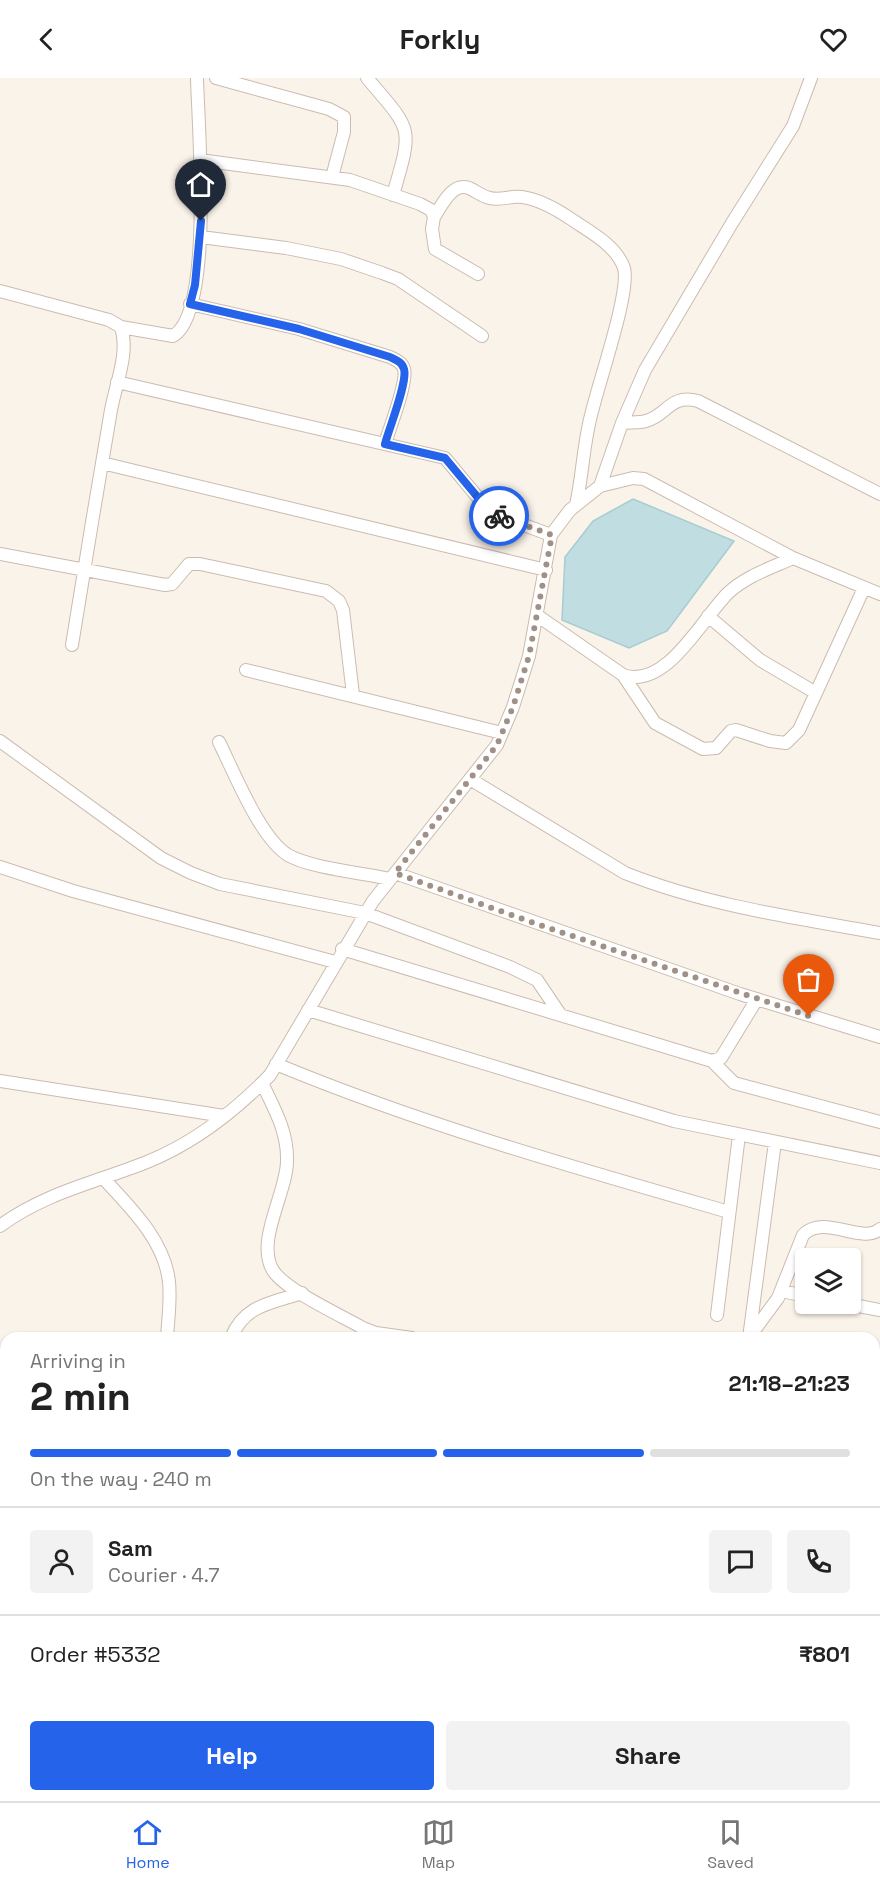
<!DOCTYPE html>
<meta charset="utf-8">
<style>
:root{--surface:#fff;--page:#f2f2f2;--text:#222;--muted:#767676;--line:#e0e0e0;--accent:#2563eb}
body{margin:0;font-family:"Space Grotesk",sans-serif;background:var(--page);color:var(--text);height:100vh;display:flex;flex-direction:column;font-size:22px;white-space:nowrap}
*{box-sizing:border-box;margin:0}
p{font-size:20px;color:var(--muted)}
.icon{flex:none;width:33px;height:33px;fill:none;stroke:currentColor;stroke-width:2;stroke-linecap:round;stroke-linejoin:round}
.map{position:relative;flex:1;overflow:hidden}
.side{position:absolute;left:0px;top:1254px;width:880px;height:470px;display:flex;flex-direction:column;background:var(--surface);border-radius:18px 18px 0 0;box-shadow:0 2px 4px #0004}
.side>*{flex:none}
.tools{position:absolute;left:795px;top:1170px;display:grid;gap:12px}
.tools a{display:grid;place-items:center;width:66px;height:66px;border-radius:6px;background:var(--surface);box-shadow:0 2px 4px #0004;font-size:30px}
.pin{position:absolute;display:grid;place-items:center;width:51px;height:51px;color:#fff;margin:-62px -26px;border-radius:50% 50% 50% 0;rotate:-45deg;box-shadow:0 0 6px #0007}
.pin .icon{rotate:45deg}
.courier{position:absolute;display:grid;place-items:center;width:60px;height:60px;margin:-30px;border:4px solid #2563eb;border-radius:50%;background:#fff;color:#222;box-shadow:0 2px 8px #0007}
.head em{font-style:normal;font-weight:700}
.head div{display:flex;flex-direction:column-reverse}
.head{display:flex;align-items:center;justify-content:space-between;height:102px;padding:0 30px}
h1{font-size:39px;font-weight:700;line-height:45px}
.bar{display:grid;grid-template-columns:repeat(4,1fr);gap:9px 6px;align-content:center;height:72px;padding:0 30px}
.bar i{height:8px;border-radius:4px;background:var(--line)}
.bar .active{background:var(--accent)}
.bar p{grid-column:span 4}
.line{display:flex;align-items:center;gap:15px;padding:0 30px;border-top:2px solid var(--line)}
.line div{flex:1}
.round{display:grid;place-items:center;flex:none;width:63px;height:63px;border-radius:6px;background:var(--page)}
.button{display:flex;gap:12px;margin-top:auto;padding:12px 30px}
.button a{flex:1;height:69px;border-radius:6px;background:var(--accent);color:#fff;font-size:24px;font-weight:700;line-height:69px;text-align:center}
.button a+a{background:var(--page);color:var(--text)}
header{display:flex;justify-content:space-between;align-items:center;height:78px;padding:0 30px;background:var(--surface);font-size:27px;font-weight:700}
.menu{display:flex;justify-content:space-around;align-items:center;height:84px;border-top:2px solid var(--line);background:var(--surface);font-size:16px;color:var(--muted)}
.menu a{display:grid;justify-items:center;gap:3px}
.menu .active{color:var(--accent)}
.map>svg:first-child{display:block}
.water{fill:#c0dde1;stroke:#a7ccd1;stroke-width:1.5}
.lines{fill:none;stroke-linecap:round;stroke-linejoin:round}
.minor-casing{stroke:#cbbbb0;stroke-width:14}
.minor{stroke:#fff;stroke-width:12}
.done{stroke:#a19086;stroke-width:6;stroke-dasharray:0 10.8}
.route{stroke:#2563eb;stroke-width:8}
</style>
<header><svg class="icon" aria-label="back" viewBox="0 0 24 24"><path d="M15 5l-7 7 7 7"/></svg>Forkly<svg class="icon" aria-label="heart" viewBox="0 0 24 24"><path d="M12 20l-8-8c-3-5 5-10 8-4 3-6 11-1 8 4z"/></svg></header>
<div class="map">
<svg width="880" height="1723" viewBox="0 0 880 1723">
<rect width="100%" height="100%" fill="#faf3e9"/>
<path class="water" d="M633 421 734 463 667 553 629 570 562 542 565 479 593 443Z"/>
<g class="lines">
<defs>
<path id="minor" d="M216 0 329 31 344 39V54L332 99
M367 0C413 54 413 48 393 117
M200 82 350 102 420 126 431 132 434 139 432 151 435 171 478 196
M434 139C442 127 452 104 469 110 476 113 483 119 490 120 497 122 505 120 513 119 532 117 556 131 571 141 590 154 616 167 624 190 631 215 595 314 589 346 583 373 582 400 576 427
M201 159 286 170 341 181 382 195 398 201 482 258
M0 213 109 242 121 249C130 277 114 309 110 338 97 414 84 491 72 567
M190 226 299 251 390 279C396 282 402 284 404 291 408 304 389 351 385 366
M121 249 173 258C214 235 198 46 197 0
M117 304 445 380 485 428 497 437 551 457
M622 345C630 344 639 345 646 343 668 337 669 316 698 323L880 416
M102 385 546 492
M600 408 622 345 645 292 732 145 793 48 811 0
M0 476 165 507 172 506 189 486H200L326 513 339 523 343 532 353 617
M538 538 623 597C666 612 701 542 728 515 746 498 771 490 793 480
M708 538 760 582 816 615
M246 592 502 655
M623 597 655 645 703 671 716 670 731 653 736 652 770 663 786 665 799 652 864 510
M0 663 161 780 191 795 220 806 365 835 510 889 537 902 560 936
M219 664C234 694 260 760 288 777 310 790 363 795 390 801
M470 701 625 795C705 827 795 840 880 855
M0 789 73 813 335 884
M395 795 740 916 880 959
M342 871 712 983 721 980 757 921
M308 932 674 1043 880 1085
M712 983 734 1005 880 1044
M276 986C423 1047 576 1090 729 1134
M0 1003 224 1038
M262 1005C274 1030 288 1054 287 1083 287 1115 254 1165 274 1194 288 1213 340 1237 363 1250L376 1255 412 1260
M103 1100C130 1129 165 1163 169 1204 171 1222 168 1242 167 1260
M0 1148C44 1115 97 1104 147 1084 194 1065 235 1033 270 997L373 823 497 667 513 629 529 578 551 457 570 432 600 408 633 400 644 401 793 480 880 516
M781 1213 806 1218
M848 1226 880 1232
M717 1237 739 1057
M750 1258 778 1220 803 1157C824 1135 861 1167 880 1151
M231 1260C244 1227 271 1225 302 1215
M749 1260 775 1064
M874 1320 880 1319
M874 1403 880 1404
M0 1490 6 1493
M874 1608 880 1605
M0 1614 6 1609
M0 1647H6
M694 1718 702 1723
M598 1723 603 1718"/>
</defs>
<use href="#minor" class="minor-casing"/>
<use href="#minor" class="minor"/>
</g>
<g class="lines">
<path class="done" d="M499 438 552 457 529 578 513 629 497 667 395 795 531 844 809 938"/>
<path class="route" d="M201 143 195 207 190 226 299 251 390 279C396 282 402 284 404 291 408 304 389 350 385 366L445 380 485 428 499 438"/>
</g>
</svg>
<div class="tools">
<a><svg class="icon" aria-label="layers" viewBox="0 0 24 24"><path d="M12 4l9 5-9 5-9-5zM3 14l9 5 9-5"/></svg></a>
</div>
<div class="pin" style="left:809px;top:938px;background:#ea580c"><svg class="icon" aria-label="bag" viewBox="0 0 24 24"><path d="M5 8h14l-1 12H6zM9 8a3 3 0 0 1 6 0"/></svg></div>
<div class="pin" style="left:201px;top:143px;background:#1f2937"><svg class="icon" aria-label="home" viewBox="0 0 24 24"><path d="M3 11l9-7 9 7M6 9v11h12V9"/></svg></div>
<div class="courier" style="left:499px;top:438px"><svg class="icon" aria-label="bike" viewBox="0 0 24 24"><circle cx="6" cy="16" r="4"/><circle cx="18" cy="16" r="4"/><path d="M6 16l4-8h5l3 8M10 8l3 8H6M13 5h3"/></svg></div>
<section class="side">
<div class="head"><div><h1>2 min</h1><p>Arriving in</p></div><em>21:18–21:23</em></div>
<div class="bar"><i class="active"></i><i class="active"></i><i class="active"></i><i></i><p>On the way · 240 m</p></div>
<div class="line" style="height:108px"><a class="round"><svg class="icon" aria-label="person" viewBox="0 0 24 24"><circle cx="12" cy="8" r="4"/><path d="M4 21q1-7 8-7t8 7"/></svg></a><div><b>Sam</b><p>Courier · 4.7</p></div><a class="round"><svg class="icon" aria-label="chat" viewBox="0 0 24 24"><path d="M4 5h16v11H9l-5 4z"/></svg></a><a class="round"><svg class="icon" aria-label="phone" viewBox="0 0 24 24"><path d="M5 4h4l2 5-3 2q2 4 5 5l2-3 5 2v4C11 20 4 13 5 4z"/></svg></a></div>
<div class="line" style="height:78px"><div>Order #5332</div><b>₹801</b></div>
<div class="button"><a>Help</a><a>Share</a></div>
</section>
</div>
<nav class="menu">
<a class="active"><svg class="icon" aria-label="home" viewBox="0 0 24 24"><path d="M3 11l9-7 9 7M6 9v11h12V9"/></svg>Home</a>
<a><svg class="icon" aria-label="map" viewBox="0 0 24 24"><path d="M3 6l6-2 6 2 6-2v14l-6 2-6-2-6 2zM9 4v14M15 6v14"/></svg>Map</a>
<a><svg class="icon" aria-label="saved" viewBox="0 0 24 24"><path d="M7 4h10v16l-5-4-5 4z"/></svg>Saved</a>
</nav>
